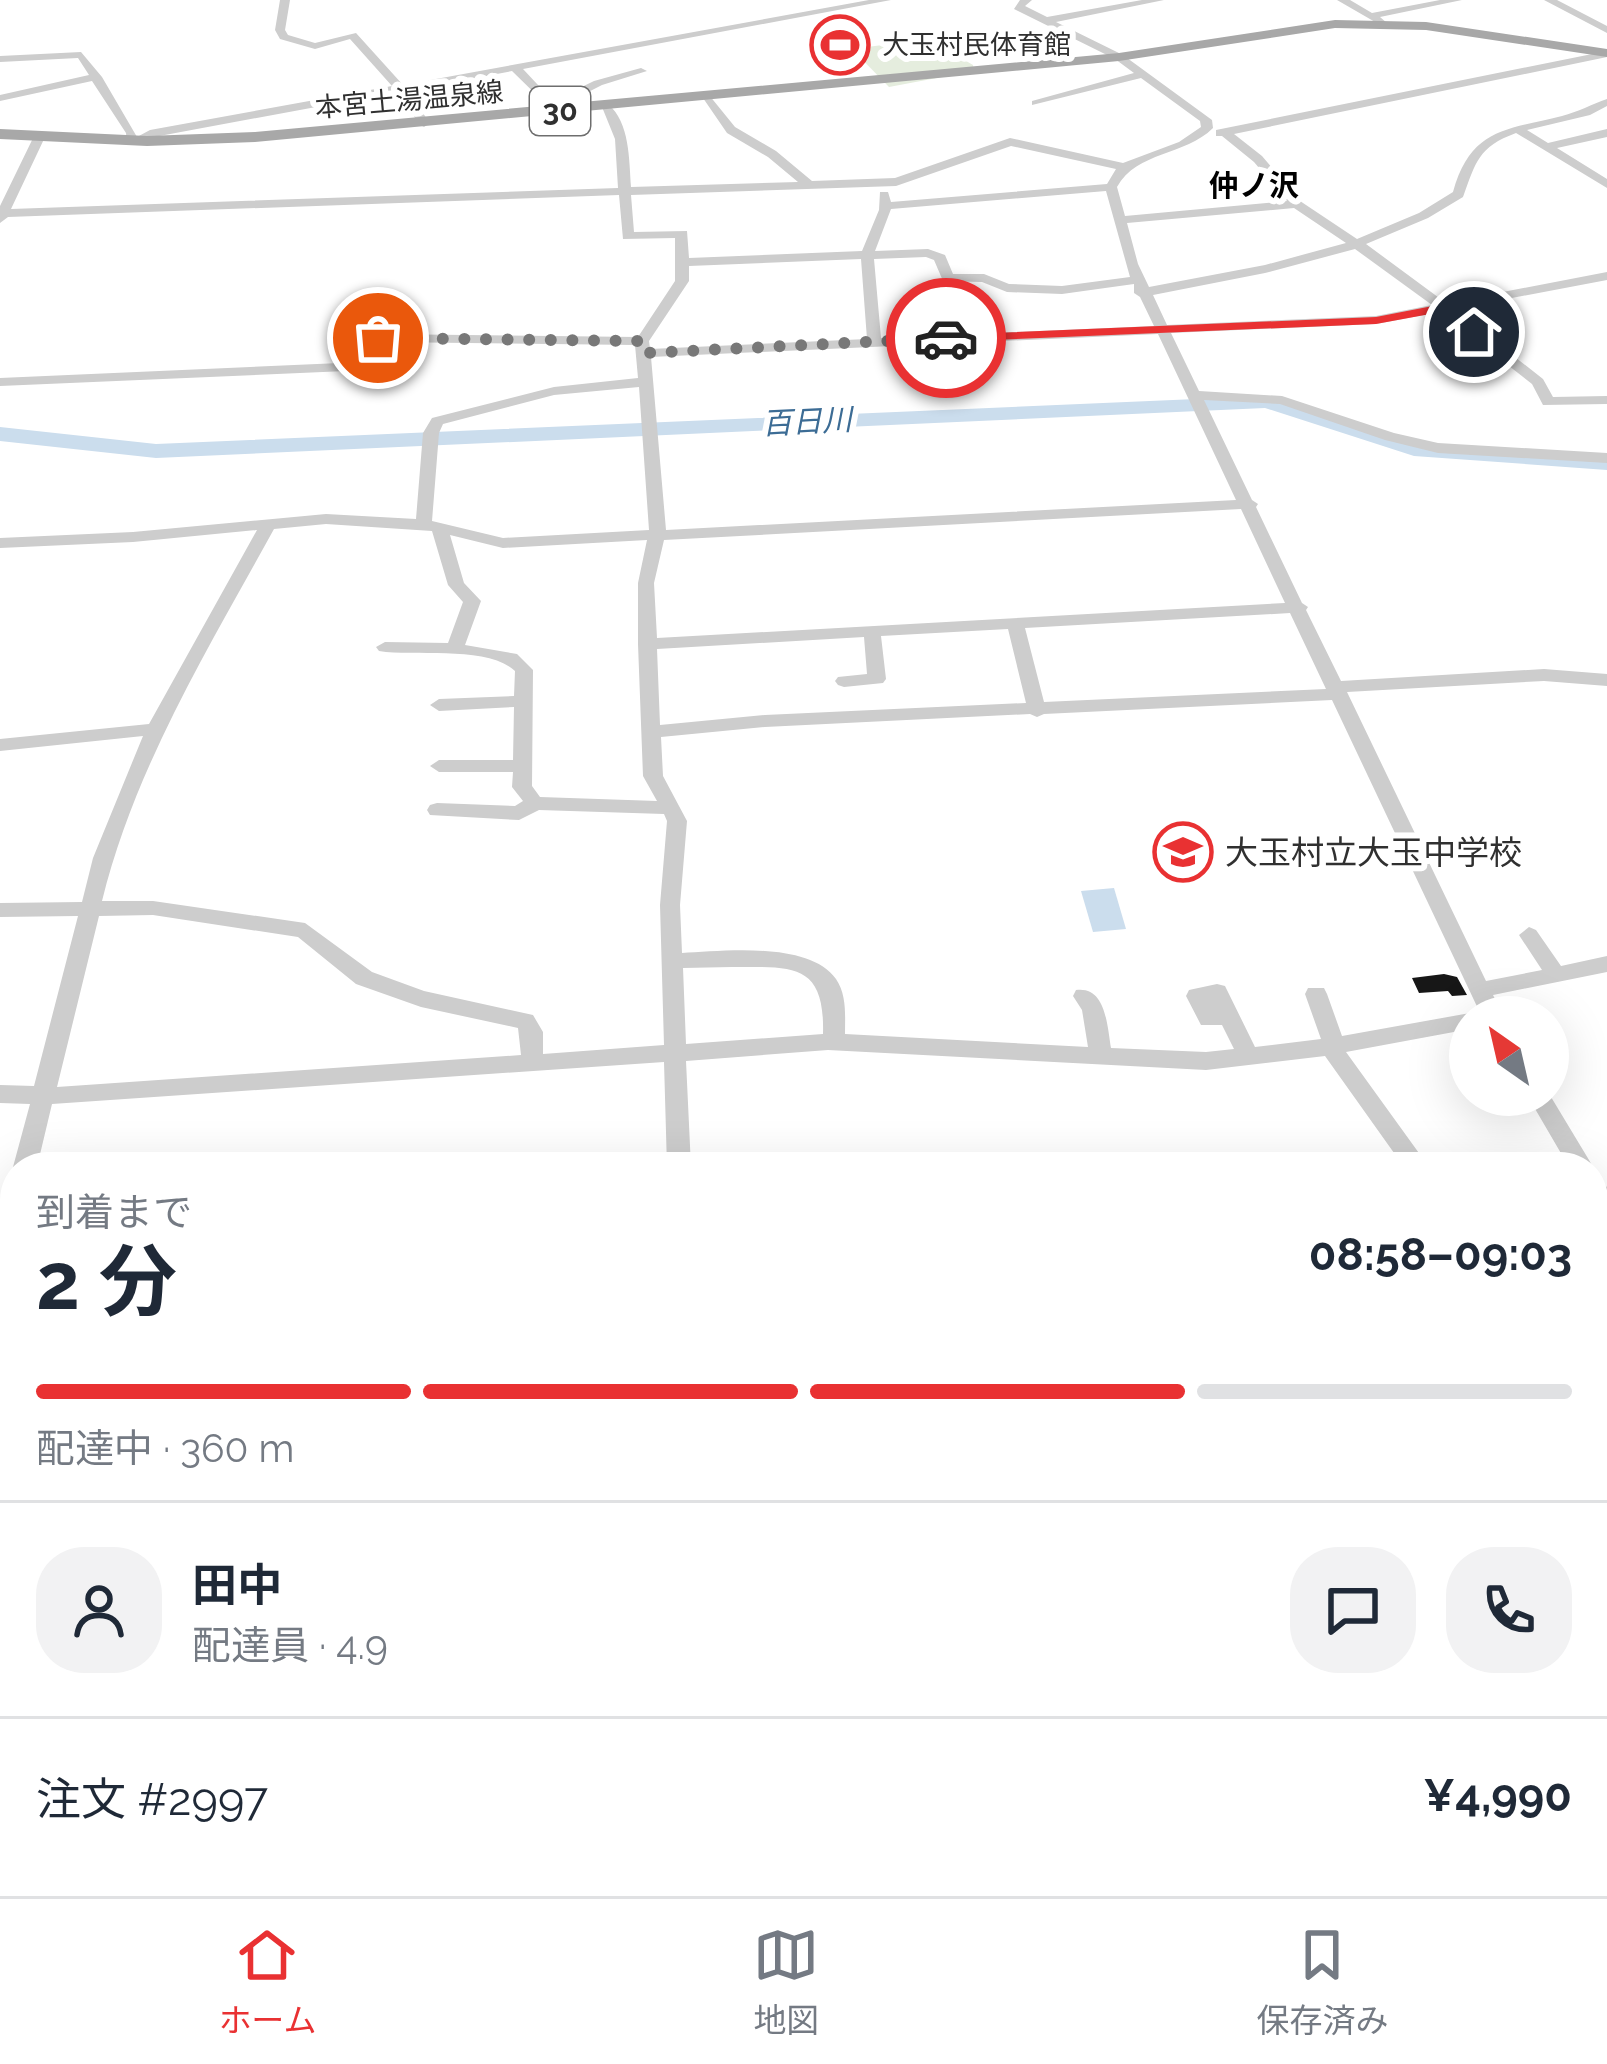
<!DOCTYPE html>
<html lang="ja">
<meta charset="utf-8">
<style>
:root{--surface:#fff;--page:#f2f2f3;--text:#1f2937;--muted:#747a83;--line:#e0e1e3;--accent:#e93132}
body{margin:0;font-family:Raleway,"Noto Sans JP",sans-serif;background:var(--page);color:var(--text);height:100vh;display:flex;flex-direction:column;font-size:45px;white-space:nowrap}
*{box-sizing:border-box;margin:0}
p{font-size:39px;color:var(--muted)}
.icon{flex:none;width:66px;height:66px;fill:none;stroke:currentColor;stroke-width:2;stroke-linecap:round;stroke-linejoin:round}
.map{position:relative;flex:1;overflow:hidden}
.sheet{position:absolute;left:0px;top:1152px;width:1608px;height:744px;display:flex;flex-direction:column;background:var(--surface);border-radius:48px 48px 0 0;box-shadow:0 12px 48px #0002}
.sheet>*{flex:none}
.needle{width:78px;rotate:326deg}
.controls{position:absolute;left:1449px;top:996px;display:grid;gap:24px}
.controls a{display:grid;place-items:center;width:120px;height:120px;border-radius:50%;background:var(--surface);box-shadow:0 12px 48px #0002;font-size:60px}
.pin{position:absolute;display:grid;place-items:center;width:102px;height:102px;color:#fff;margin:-51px;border:6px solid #fff;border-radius:50%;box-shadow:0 3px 12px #0007}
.courier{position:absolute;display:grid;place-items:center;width:120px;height:120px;margin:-60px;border:9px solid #e93132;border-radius:50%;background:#fff;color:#222;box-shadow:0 3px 15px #0007}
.head em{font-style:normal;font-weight:700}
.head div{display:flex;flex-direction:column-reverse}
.head{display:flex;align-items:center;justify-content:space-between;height:204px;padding:0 36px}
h1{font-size:78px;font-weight:700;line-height:90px}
.bar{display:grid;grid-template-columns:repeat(4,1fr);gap:18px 12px;align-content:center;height:144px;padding:0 36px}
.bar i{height:15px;border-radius:9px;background:var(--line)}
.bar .selected{background:var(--accent)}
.bar p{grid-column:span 4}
.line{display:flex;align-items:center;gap:30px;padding:0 36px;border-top:3px solid var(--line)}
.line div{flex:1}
.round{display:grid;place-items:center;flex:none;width:126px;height:126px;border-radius:48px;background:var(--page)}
.menu{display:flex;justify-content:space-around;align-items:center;height:168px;border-top:3px solid var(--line);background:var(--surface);font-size:33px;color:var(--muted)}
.menu a{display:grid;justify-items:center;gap:6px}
.menu .selected{color:var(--accent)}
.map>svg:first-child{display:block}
.green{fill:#e5edde}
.water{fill:#cbdded}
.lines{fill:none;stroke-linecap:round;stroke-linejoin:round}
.river{fill:#cbdded;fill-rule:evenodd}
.building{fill:#171717}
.minor{fill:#cdcdcd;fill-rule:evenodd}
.major{fill:#a8a8a8;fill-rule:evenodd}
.route{fill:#e93132}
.done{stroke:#787878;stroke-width:12;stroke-dasharray:0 21.6}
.labels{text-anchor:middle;stroke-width:12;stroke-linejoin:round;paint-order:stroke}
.far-poi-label{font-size:27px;fill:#303030;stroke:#fff;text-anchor:start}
.far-street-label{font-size:27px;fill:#303030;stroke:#fff}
.shield{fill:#fff;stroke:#6e6e6e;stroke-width:3}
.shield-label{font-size:30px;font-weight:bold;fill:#303030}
.far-neighbourhood-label{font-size:30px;font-weight:bold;fill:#000;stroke:#fff}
.far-water-label{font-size:30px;font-style:italic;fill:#3c6c95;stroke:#fff}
.poi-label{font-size:33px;fill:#303030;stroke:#fff;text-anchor:start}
</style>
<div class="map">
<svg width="1607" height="1896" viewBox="0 0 1607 1896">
<rect width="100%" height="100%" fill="#fff"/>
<path class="green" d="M928 39 973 65 974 71 889 87 852 49Z"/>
<path class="water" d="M1114 888 1126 929 1093 932 1081 891Z"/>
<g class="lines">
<path class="river" d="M1266 396 1416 443 1607 456V470L1414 456 1265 408 156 458 0 441V427L156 444Z"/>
</g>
<path class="building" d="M1444 974 1457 977 1467 995 1452 996 1448 991 1419 993 1412 978Z"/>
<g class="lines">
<path class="minor" d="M280 0H290L285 30 288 35 315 43 356 33 403 85 869 0H891L523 69 553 101 594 81 641 68 647 71 602 85 559 107 563 112 557 115 512 71 407 91 430 123 424 127 420 125 397 92 154 137 139 145 127 144 126 133 92 81 0 101V95L89 75 78 58 0 62V56L81 52 102 77 137 137 150 130 392 86 350 39 315 49 280 39 275 30Z
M1020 0H1032L1025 6 1047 17 1142 0H1164L1056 22 1123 55 1212 120 1213 128C1185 156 1137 151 1117 187L1125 216 1287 201 1254 162 1222 136H1216V130L1607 51V57L1234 134 1262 156 1300 201 1357 239 1419 213 1453 192C1471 128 1506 130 1562 116 1578 112 1592 104 1607 99V106L1590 115 1527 130 1548 143 1607 129V137L1557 148 1607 179V188L1516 133C1478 147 1476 162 1463 197L1428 218 1366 244 1446 303 1607 272V280L1454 309 1543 379 1553 397 1607 396V404L1543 405 1532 384 1440 312 1376 324 1171 333 1199 391 1282 396 1394 433 1438 443 1607 453V463L1438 453 1385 440 1280 404 1204 400 1252 500 1258 504 1256 507 1302 603 1308 607 1306 610 1341 681 1544 669 1607 674V686L1544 681 1347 692 1486 981 1542 970 1519 935 1529 927 1536 930 1561 966 1607 956V972L1493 995 1504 1017H1482L1332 700 1044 714 1037 717 1030 714 765 727 661 737 663 776 687 821 680 905 682 953C723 951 809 941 836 979 847 995 845 1016 845 1034L1088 1047 1082 1010 1073 996 1076 990C1106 986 1107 1025 1111 1048L1206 1052 1234 1049 1222 1025H1201L1186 996 1189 990 1217 984 1225 986 1255 1047 1321 1039 1305 994 1308 988H1324L1327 994 1342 1036 1470 1013 1479 1017H1470V1029L1346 1052 1429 1167H1404L1325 1056 1206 1070 828 1050 686 1061 691 1167H667L664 1062 52 1104 37 1167H15V1170L13 1167 30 1104 0 1103V1085L34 1086 78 916 0 917V903L82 902 93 858 143 736 0 751V739L149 724 257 530 133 542 0 548V538L133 532 326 514 416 519 423 433 432 418 554 387 638 378 635 345 384 342 376 366 369 370 0 386V378L363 362 371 338 378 334 638 337 675 281V238L623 239 619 195 8 217 0 223V206L35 134 45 137 11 209 618 188 615 139 602 107 608 104C630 123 629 159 631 187L798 182 768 157 727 133 703 98 709 95 735 127 776 151 812 181 895 178 1010 138 1123 163 1179 142 1201 127 1200 121 1141 78 1032 105V101L1134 73 1115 59 1014 9ZM1011 146 1116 169 1107 184 891 202 888 192H880L879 210 862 251 689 258 687 231 634 232 631 195 896 186ZM1106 191 1130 277 1062 286 1009 284 984 274H953L945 255 928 249 875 251 891 209ZM1294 208 1346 243 1265 265 1149 287 1138 264 1127 223ZM1355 249 1432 305 1376 316 1167 325 1153 295 1265 273ZM926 257 934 260 943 281 982 282 1007 292 1062 294 1134 284V293L1140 297 1154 326 881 338 874 259ZM861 259 867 339 650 349 649 341 689 281V266ZM1158 334 1236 500 666 530 651 357ZM639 387 649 530 503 538 432 521 439 433 443 424 554 395ZM1241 509 1285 603 657 638 654 583 664 540ZM326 524 432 531 448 585 463 602 448 643 385 642 376 647 379 651C416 657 487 645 515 671L514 696 439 699 430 705 439 711 514 707 513 760H439L430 766 439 772H513L512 787 523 801 515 806 437 803 430 805 427 810 430 815 519 820 539 810 664 814 667 821 660 905 664 1045 543 1054V1032L533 1015 424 991 372 972 305 923 153 901H102C135 767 208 649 274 529ZM450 535 503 548 647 540 638 583V644L643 776 657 801 540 797 532 786 533 670 517 654 465 645 481 601 464 583ZM1290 613 1326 689 1044 702 1025 628ZM1008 629 1026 703 765 715 660 725 657 649 864 637 867 674 838 677 835 681 838 685 844 687 883 683 886 679 881 636ZM153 915 298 937 356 984 421 1007 518 1028 521 1055 57 1087 99 916ZM732 967C792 967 825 962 823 1034L686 1044 683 968Z
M1337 0H1350L1372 13 1440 0H1462L1380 17 1387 23 1382 26Z
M1544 0H1557L1607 26V33Z
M1548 1092 1589 1160 1593 1167H1569L1527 1095H1548Z
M1593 1177 1607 1187V1215L1593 1205Z
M15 1198V1256L9 1274 0 1278V1220L7 1201Z
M1607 1365V1389L1593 1390V1366Z
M15 1491V1518L0 1525V1498Z
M51 1881H89L80 1896H42Z
M271 1881H321L316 1892 308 1896H258L263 1885Z
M744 1881H776L778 1896H746Z
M1199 1881H1231L1235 1896H1203Z"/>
<path class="major" d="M1335 20 1426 22 1607 49V57L1426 30 1335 28 1119 61 255 142 147 146 0 139V129L147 136 255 132 1119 53Z
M0 1572 15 1580V1626L0 1618Z
M227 1881H274L280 1896H233Z"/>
</g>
<path class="route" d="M1443 304 1479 330V335H1470L1441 312 1376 324 946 342 940 338 946 335 1376 317Z"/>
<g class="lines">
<path class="done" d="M378 338 642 341 646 353 946 338"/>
</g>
<defs>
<symbol id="stadium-ring" viewBox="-11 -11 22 22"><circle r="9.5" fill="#fff" stroke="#e93132" stroke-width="1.5"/><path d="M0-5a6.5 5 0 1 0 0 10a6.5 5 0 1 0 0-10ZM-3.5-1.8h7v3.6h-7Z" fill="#e93132"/></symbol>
<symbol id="school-ring" viewBox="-11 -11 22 22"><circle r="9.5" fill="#fff" stroke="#e93132" stroke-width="1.5"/><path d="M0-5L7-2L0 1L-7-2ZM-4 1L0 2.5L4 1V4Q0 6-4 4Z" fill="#e93132"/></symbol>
</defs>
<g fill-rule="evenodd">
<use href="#stadium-ring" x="807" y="12" width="66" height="66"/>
<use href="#school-ring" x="1150" y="819" width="66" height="66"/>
</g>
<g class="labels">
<g class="far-poi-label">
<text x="882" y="54">大玉村民体育館</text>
</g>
<g class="far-street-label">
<text transform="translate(409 100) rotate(-5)" y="9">本宮土湯温泉線</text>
</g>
<rect class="shield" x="530" y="87" width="60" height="48" rx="9"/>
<g class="shield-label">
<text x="560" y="121">30</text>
</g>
<g class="far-neighbourhood-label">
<text x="1254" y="196">仲ノ沢</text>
</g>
<g class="far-water-label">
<text transform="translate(807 422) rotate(-3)" y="10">百日川</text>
</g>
<g class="poi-label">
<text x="1225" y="864">大玉村立大玉中学校</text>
</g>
</g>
</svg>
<div class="controls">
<a><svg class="needle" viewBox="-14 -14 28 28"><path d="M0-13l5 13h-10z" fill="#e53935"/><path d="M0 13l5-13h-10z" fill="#747a83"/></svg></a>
</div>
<div class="pin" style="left:378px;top:338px;background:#ea580c"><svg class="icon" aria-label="bag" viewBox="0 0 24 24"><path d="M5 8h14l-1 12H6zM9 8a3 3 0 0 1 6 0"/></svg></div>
<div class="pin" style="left:1474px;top:332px;background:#1f2937"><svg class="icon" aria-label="home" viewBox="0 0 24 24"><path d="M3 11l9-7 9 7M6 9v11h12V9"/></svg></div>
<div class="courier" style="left:946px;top:338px"><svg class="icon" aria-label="car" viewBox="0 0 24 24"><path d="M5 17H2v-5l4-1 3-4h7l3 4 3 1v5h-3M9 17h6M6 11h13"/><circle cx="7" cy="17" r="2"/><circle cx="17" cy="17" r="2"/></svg></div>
<section class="sheet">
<div class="head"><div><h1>2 分</h1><p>到着まで</p></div><em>08:58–09:03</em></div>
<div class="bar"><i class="selected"></i><i class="selected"></i><i class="selected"></i><i></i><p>配達中 · 360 m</p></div>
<div class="line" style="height:216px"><a class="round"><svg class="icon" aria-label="person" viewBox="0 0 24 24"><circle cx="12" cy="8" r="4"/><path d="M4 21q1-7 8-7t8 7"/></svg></a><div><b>田中</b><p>配達員 · 4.9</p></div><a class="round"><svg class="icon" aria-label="chat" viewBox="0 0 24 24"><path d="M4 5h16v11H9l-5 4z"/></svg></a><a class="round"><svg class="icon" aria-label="phone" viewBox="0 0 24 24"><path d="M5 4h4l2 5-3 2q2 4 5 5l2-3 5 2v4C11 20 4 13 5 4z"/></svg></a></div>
<div class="line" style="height:156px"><div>注文 #2997</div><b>¥4,990</b></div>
</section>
</div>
<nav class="menu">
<a class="selected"><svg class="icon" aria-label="home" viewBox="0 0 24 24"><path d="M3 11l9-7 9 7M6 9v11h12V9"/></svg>ホーム</a>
<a><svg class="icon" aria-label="map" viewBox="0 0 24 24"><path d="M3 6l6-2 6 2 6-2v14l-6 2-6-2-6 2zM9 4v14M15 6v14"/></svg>地図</a>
<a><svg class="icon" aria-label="saved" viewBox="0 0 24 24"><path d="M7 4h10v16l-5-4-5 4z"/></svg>保存済み</a>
</nav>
